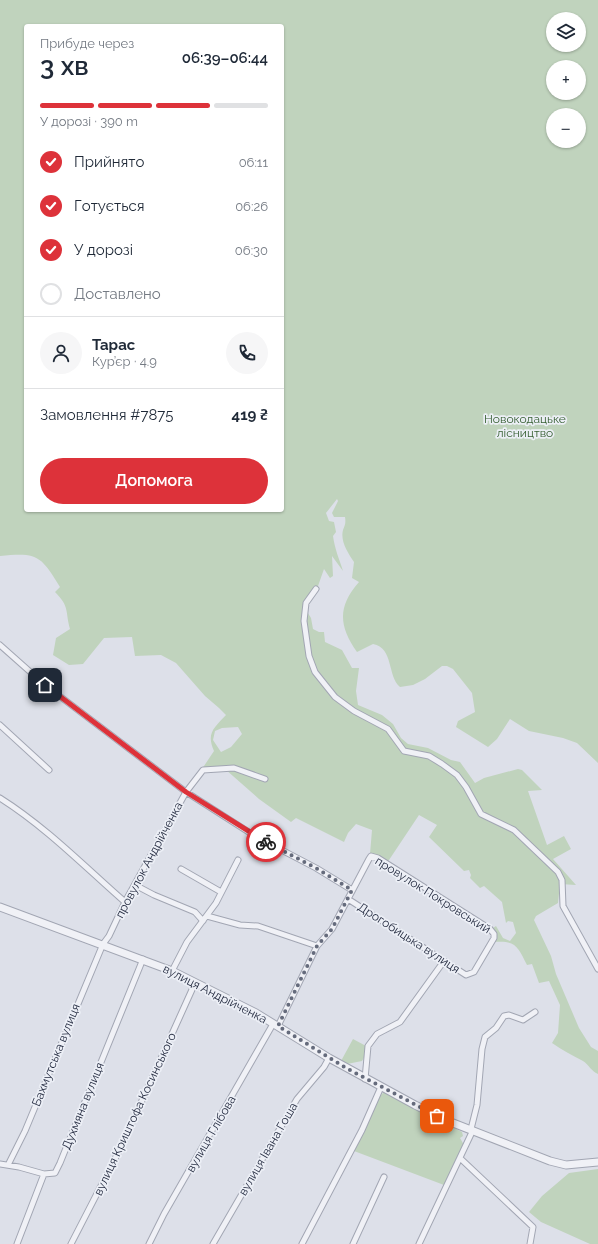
<!DOCTYPE html>
<html lang="uk">
<meta charset="utf-8">
<style>
:root{--surface:#fff;--page:#f6f6f7;--text:#1f2937;--muted:#747a83;--line:#e0e1e3;--accent:#dd323a}
body{margin:0;font-family:Raleway,sans-serif;background:var(--page);color:var(--text);height:100vh;display:flex;flex-direction:column;font-size:15px;white-space:nowrap}
*{box-sizing:border-box;margin:0}
p{font-size:13px;color:var(--muted)}
.icon{flex:none;width:22px;height:22px;fill:none;stroke:currentColor;stroke-width:2;stroke-linecap:round;stroke-linejoin:round}
.map{position:relative;flex:1;overflow:hidden}
.panel{position:absolute;left:24px;top:24px;width:260px;height:488px;display:flex;flex-direction:column;background:var(--surface);border-radius:4px;box-shadow:0 1px 3px #0004}
.panel>*{flex:none}
.tools{position:absolute;left:546px;top:12px;display:grid;gap:8px}
.tools a{display:grid;place-items:center;width:40px;height:40px;border-radius:50%;background:var(--surface);box-shadow:0 1px 3px #0004;font-size:20px}
.pin{position:absolute;display:grid;place-items:center;width:34px;height:34px;color:#fff;margin:-17px;border-radius:8px;box-shadow:0 2px 6px #0006}
.courier{position:absolute;display:grid;place-items:center;width:40px;height:40px;margin:-20px;border:3px solid #dd323a;border-radius:50%;background:#fff;color:#222;box-shadow:0 1px 5px #0007}
.overview em{font-style:normal;font-weight:600}
.overview div{display:flex;flex-direction:column-reverse}
.overview{display:flex;align-items:center;justify-content:space-between;height:68px;padding:0 16px}
h1{font-size:26px;font-weight:600;line-height:30px}
.bar{display:grid;grid-template-columns:repeat(4,1fr);gap:6px 4px;align-content:center;height:48px;padding:0 16px}
.bar i{height:5px;border-radius:3px;background:var(--line)}
.bar .current{background:var(--accent)}
.bar p{grid-column:span 4}
.line{display:flex;align-items:center;gap:10px;padding:0 16px;border-top:1px solid var(--line)}
.line div{flex:1}
.round{display:grid;place-items:center;flex:none;width:42px;height:42px;border-radius:21px;background:var(--page)}
ol{padding:0 16px;list-style:none}
li{display:flex;align-items:center;gap:12px;height:44px}
li p{margin-inline-start:auto}
li .icon{padding:4px;border-radius:50%;background:var(--accent);color:#fff;stroke-width:4}
li:last-child{color:var(--muted)}
li i{width:22px;height:22px;border:2px solid var(--line);border-radius:50%}
.button{display:flex;gap:8px;margin-top:auto;padding:8px 16px}
.button a{flex:1;height:46px;border-radius:24px;background:var(--accent);color:#fff;font-size:16px;font-weight:600;line-height:46px;text-align:center}
.map>svg:first-child{display:block}
.green{fill:#c0d3bd;fill-rule:evenodd}
.lines{fill:none;stroke-linecap:round;stroke-linejoin:round}
.minor-casing{stroke:#a2a6b3;stroke-width:7}
.tertiary-casing{stroke:#a2a6b3;stroke-width:9}
.minor{stroke:#f0f1f6;stroke-width:5}
.tertiary{stroke:#f0f1f6;stroke-width:7}
.done{stroke:#656b7c;stroke-width:4;stroke-dasharray:0 7.2}
.route{stroke:#dd323a;stroke-width:5}
.labels{text-anchor:middle;stroke-width:3.5;stroke-linejoin:round;paint-order:stroke}
.park-label{font-size:12px;fill:#345e30;stroke:#eceff6}
.street-label{font-size:12px;fill:#252c41;stroke:#eceff6}
</style>
<div class="map">
<svg width="598" height="1244" viewBox="0 0 598 1244">
<rect width="100%" height="100%" fill="#dde0e9"/>
<path class="green" d="M0 0H598V763L577 743 563 738 529 731 510 719 497 739 488 747 456 727 458 721 475 712 472 693 453 669 447 666H442L425 679 413 685 400 687C387 676 394 648 373 644L357 652C338 625 338 606 359 582L352 578 354 562C348 553 340 541 343 530 345 525 346 523 345 517H334L332 513 338 501 337 499 326 513 329 521 334 522 336 532 333 536C335 550 339 558 343 571L332 556 333 576 330 578 324 569 318 586 319 590 307 603 306 610 311 618 313 629 319 632H324L325 642 342 650 352 668H359L356 691 358 705 382 715 393 724 401 738 408 744 428 748 451 760 460 762 475 783 484 778 518 769 522 770 542 790 528 791 547 845 564 836 571 849 553 859 576 885 560 884 558 903 536 916 534 920 551 956 556 974 579 1028 591 1047 598 1051V1074C591 1071 589 1065 583 1061 572 1055 562 1050 552 1043L558 1033 560 1005 549 981 539 983 532 964 527 965C518 947 516 940 494 942L496 937 493 928 496 926 503 938 510 941 516 933 513 922 508 921 506 923 502 902 484 886 480 888 470 878 471 875 469 870 464 871 429 837 437 825 419 815 387 863 378 856 370 854 372 830 356 824 348 833 344 842 296 818 291 822 259 799 225 769H202L214 751C206 733 214 728 226 715L219 708 205 696 176 663 161 655 135 656 132 637 104 638 83 664 69 665 53 655 56 638 70 629C65 611 70 607 55 592L60 587C41 556 38 552 0 556ZM553 19H579V45H553ZM26 26H282V510H26ZM553 67H579V93H553ZM553 115H579V141H553ZM238 727 242 734 231 747 221 752 213 740 215 731 222 728Z
M353 1039 366 1046 365 1056 362 1061 347 1064 341 1061Z
M384 1092 462 1132 463 1136 460 1138 464 1145 444 1185 354 1151 380 1096Z
M598 1169V1244H590L541 1222 529 1212 542 1196 569 1173Z"/>
<g class="lines">
<defs>
<path id="minor" d="M316 589 306 603 304 621 309 656 315 672 335 697 354 711 388 729 404 751 429 756 442 764 457 775 466 787 481 814 514 830 558 872 562 880 563 906 598 969
M0 645 45 685 186 792 255 836 316 868 352 890
M0 725 49 770
M0 798C46 827 85 867 125 902
M181 869 221 892
M135 885 154 895 195 912 203 921
M207 916 240 925 258 926 317 946
M172 971 187 942 216 903 238 860
M278 1026 317 946 332 929 369 859 371 856 378 858 490 929 494 934V938L474 972 466 975 348 899
M365 1079 368 1046 377 1034 400 1022 444 961
M471 1129 477 1105 482 1049 485 1037 496 1028 504 1016 509 1015 523 1020 535 1012
M461 1159 533 1227 530 1244
M0 1164 19 1167 44 1174
M8 1165 25 1131 103 944 109 936 125 902 186 792 203 770 234 768 265 779
M17 1244 44 1174 55 1173 60 1163 143 959
M71 1244 121 1147 195 983
M149 1244 164 1214 273 1024
M213 1244 297 1099 324 1067 329 1058
M302 1244 362 1130 381 1087
M353 1244 384 1177
M419 1244 473 1130"/>
<path id="tertiary" d="M0 907 172 971 256 1013 329 1058 415 1105 448 1121 550 1161 566 1165 598 1162"/>
</defs>
<use href="#minor" class="minor-casing"/>
<use href="#tertiary" class="tertiary-casing"/>
<use href="#minor" class="minor"/>
<use href="#tertiary" class="tertiary"/>
</g>
<g class="lines">
<path class="done" d="M266 842 316 868 352 890 332 929 317 946 278 1026 346 1068 437 1116"/>
<path class="route" d="M45 685 186 792 266 842"/>
</g>
<g class="labels">
<g class="park-label">
<text x="525" y="423">Новокодацьке<tspan x="525" dy="14">лісництво</tspan></text>
</g>
<g class="street-label">
<text transform="translate(149 860) rotate(-62)" y="4">провулок Андрійченка</text>
<text transform="translate(433 895) rotate(32)" y="4">провулок Покровський</text>
<text transform="translate(409 938) rotate(33)" y="4">Дрогобицька вулиця</text>
<text transform="translate(215 994) rotate(27)" y="4">вулиця Андрійченка</text>
<text transform="translate(56 1055) rotate(-68)" y="4">Бахмутська вулиця</text>
<text transform="translate(83 1106) rotate(-68)" y="4">Духмяна вулиця</text>
<text transform="translate(135 1114) rotate(-65)" y="4">вулиця Криштофа Косинського</text>
<text transform="translate(211 1134) rotate(-60)" y="4">вулиця Глібова</text>
<text transform="translate(268 1149) rotate(-60)" y="4">вулиця Івана Гоша</text>
</g>
</g>
</svg>
<div class="tools">
<a><svg class="icon" aria-label="layers" viewBox="0 0 24 24"><path d="M12 4l9 5-9 5-9-5zM3 14l9 5 9-5"/></svg></a>
<a>+</a>
<a>−</a>
</div>
<div class="pin" style="left:437px;top:1116px;background:#ea580c"><svg class="icon" aria-label="bag" viewBox="0 0 24 24"><path d="M5 8h14l-1 12H6zM9 8a3 3 0 0 1 6 0"/></svg></div>
<div class="pin" style="left:45px;top:685px;background:#1f2937"><svg class="icon" aria-label="home" viewBox="0 0 24 24"><path d="M3 11l9-7 9 7M6 9v11h12V9"/></svg></div>
<div class="courier" style="left:266px;top:842px"><svg class="icon" aria-label="bike" viewBox="0 0 24 24"><circle cx="6" cy="16" r="4"/><circle cx="18" cy="16" r="4"/><path d="M6 16l4-8h5l3 8M10 8l3 8H6M13 5h3"/></svg></div>
<section class="panel">
<div class="overview"><div><h1>3 хв</h1><p>Прибуде через</p></div><em>06:39–06:44</em></div>
<div class="bar"><i class="current"></i><i class="current"></i><i class="current"></i><i></i><p>У дорозі · 390 m</p></div>
<ol>
<li><svg class="icon" aria-label="check" viewBox="0 0 24 24"><path d="M5 12l5 5 9-10"/></svg>Прийнято<p>06:11</p></li>
<li><svg class="icon" aria-label="check" viewBox="0 0 24 24"><path d="M5 12l5 5 9-10"/></svg>Готується<p>06:26</p></li>
<li><svg class="icon" aria-label="check" viewBox="0 0 24 24"><path d="M5 12l5 5 9-10"/></svg>У дорозі<p>06:30</p></li>
<li><i></i>Доставлено</li>
</ol>
<div class="line" style="height:72px"><a class="round"><svg class="icon" aria-label="person" viewBox="0 0 24 24"><circle cx="12" cy="8" r="4"/><path d="M4 21q1-7 8-7t8 7"/></svg></a><div><b>Тарас</b><p>Кур’єр · 4.9</p></div><a class="round"><svg class="icon" aria-label="phone" viewBox="0 0 24 24"><path d="M5 4h4l2 5-3 2q2 4 5 5l2-3 5 2v4C11 20 4 13 5 4z"/></svg></a></div>
<div class="line" style="height:52px"><div>Замовлення #7875</div><b>419 ₴</b></div>
<div class="button"><a>Допомога</a></div>
</section>
</div>
